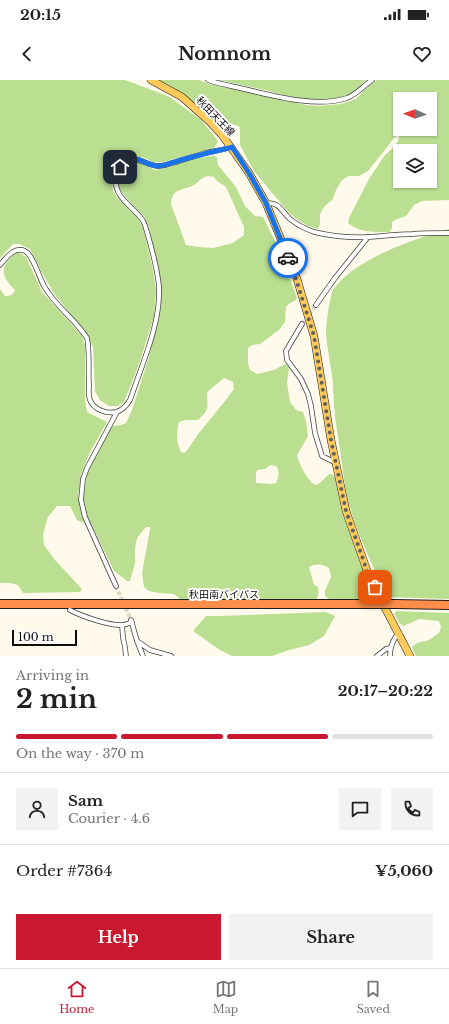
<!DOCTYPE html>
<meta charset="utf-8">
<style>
:root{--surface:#fff;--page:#f2f2f2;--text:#222;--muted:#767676;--line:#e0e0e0;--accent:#c9182f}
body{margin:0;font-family:"Libre Baskerville","Noto Sans JP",serif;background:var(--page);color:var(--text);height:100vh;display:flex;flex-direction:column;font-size:15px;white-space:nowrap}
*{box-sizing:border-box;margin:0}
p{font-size:13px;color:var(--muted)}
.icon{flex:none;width:22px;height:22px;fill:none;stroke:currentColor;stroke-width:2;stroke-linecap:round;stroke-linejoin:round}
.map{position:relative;height:576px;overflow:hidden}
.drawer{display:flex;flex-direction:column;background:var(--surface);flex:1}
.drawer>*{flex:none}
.needle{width:26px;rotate:272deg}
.buttons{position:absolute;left:393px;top:12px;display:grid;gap:8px}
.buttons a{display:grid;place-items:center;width:44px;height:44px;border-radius:0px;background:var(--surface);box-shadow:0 1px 3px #0004;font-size:20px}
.scale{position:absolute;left:12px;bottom:10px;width:65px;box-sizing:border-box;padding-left:4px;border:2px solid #0d0d0d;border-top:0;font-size:11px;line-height:14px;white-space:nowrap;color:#0d0d0d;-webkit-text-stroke:3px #fff;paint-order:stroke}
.pin{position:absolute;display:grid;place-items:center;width:34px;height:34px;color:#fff;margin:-17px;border-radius:8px;box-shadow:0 2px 6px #0006}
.courier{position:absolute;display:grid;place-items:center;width:40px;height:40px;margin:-20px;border:3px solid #1a73e8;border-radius:50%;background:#fff;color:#222;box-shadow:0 1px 5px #0007}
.summary em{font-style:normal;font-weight:700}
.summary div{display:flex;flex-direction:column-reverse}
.summary{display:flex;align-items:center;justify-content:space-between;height:68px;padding:0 16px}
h1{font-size:26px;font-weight:700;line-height:30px}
.bar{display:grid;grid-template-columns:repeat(4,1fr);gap:6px 4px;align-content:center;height:48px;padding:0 16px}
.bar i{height:5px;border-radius:3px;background:var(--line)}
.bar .current{background:var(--accent)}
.bar p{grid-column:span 4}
.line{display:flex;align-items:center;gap:10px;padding:0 16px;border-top:1px solid var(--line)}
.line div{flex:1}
.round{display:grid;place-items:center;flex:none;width:42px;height:42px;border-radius:0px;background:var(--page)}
.action{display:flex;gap:8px;margin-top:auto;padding:8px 16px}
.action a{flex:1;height:46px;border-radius:0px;background:var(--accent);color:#fff;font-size:16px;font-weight:700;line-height:46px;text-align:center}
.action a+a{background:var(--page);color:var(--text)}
.status{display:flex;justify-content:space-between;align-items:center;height:28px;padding:0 20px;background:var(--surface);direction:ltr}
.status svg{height:11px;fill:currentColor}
header{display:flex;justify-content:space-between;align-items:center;height:52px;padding:0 16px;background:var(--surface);font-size:18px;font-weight:700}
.tab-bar{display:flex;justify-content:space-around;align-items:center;height:56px;border-top:1px solid var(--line);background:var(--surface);font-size:11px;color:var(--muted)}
.tab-bar a{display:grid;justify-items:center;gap:2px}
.tab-bar .current{color:var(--accent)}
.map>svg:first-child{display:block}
.forest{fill:#badf90;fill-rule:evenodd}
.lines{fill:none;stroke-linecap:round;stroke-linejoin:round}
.street-tunnel{stroke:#dbd6cb;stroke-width:4;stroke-dasharray:4 2;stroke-linecap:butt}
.street-casing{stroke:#404040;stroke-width:5.5}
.primary-casing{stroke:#1e1e1e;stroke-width:8}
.highway-casing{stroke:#1e1e1e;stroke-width:10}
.street{stroke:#fff;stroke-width:4}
.primary{stroke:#ffca5c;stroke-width:7}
.highway{stroke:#ff8e4a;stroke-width:8}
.highway-bridge-casing{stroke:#1e1e1e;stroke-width:10;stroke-linecap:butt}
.highway-bridge{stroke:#ff8e4a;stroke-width:8}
.done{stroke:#62605b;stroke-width:4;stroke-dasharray:0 7.2}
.route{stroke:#1a73e8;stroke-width:5}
.labels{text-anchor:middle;stroke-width:4;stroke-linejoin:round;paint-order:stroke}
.street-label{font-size:10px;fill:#0d0d0d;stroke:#fff}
</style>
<div class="status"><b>20:15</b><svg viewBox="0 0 49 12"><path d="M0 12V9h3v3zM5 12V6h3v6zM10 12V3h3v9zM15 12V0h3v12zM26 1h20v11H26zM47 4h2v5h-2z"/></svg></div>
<header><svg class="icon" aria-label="back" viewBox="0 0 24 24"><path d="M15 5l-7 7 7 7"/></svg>Nomnom<svg class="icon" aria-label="heart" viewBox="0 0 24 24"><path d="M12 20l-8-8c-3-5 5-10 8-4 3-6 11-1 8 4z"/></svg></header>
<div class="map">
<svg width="449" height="576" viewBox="0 0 449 576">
<rect width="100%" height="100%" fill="#fffaec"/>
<path class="forest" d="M0 0H125L168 16 200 39 215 57 218 62 214 68 163 82H153L142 77H136L124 79 114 88 112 97 113 110 117 118 138 139 143 148 152 185 156 210 154 237 138 287 124 322 118 326H109L100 320 95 311 93 267 82 248 55 215 41 191 30 169 19 164H13L0 178Z
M158 0H199L209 4 306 25 319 26 341 24 356 19 367 7 377 0H449V120L422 121 414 125 406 136 395 140 392 142V148L389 152C374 152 360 153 348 143L349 138 369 99 385 75 392 69 398 61 400 54 399 52 368 91 359 96H349L342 100 336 110 333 119 324 127 320 134V144L318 149 308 146 298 140 289 133 254 91 240 65V47L236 45H230L224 49 220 48 189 19ZM400 19H430V49H400ZM400 71H430V101H400Z
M219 0H366C359 6 353 13 344 16 321 25 288 16 265 10 250 7 234 3 219 0Z
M213 76 217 77 218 85 236 107 245 126 255 136 263 137 281 173 297 218 296 220 290 223 286 227 285 242 279 250 260 264 252 265 248 268V283L250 290 257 294 274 290 285 284 289 287 287 303 290 322 296 330 303 332 306 341 308 356 297 375C299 384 307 400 315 405L320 403 329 394H332L335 398 342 431 360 482 375 514 373 519H329L325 516V511L331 497 329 488C324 484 315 483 309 487L314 505 318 507C319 512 319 516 315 521L180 519 174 514 159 513 149 511 144 507 142 493 150 449V447H146L137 458 135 468V483L130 501H127L114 491 85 431 83 417 87 396 92 382 112 346 121 345 126 343 132 330 149 277 161 226V204L149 147 144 136 129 121 121 111 118 104 119 96 124 87 129 83 135 81 141 83 155 90 171 87 188 79ZM208 96 214 97 217 101 226 107 244 147V155L233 163 213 168 198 167 186 165 171 124C172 107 183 111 194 105 201 101 199 98 208 96ZM224 298 233 302 234 309 225 321 199 353 185 373 181 372C176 359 176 355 179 342L186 340H198C211 328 207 327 207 312ZM270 385 276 386C280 391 279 397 276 403L272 404 256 403V394L257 390 265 389Z
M449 149V519L387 517C375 489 360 461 351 431 346 416 344 399 342 384 340 368 337 352 335 336 334 325 333 314 333 303 331 286 327 269 326 252 326 244 330 216 333 210 354 179 414 159 449 149Z
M15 173H20L26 177 42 212 82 256 85 266V321L87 332 107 342 89 374 81 394 78 416 84 438 83 443 77 440 70 426H57L48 437 43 454 44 465 55 480 82 509 80 512 23 513 18 505 10 503H0V209L5 216C10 216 13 215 15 210 0 195 0 187 15 173Z
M397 531 449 533V576H416L413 570 412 567 417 563 429 560 439 553 441 547 439 541 419 539 406 545 403 546 398 541 394 533Z
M325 532 335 536 324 556 309 565 289 570 272 576H232L220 570 193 551 206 536H220Z"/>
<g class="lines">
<path class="street-tunnel" d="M302 244 316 225
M116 506 131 540"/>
<defs>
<path id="street" d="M208 0C219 4 232 6 244 9 274 16 317 28 347 18 357 14 363 6 372 0
M266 123C281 123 280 130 290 139 297 145 306 149 314 152 331 156 352 158 369 157 384 156 398 154 412 154 424 153 437 153 449 153
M0 185C6 178 14 166 25 171 33 175 39 197 44 206 55 226 75 239 87 258 90 271 88 291 89 305 89 310 88 315 90 320 94 330 107 334 116 332 123 330 127 325 130 320 142 284 161 244 159 206 157 188 152 169 147 152 146 149 145 144 143 141 133 125 113 119 116 96 117 91 122 85 126 82 138 75 147 86 158 86 165 86 172 83 179 81 187 78 196 76 205 73 214 71 223 70 232 67
M316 225 335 198 368 157
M302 244 286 271 287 280 301 299 308 314 311 326 315 353 322 376 336 383
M116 506 85 437 81 420 83 399 87 388 117 332
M70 530C81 536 110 546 122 545 125 545 129 543 132 542
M131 540 137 561 143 576
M122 545 123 558 125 567 126 576
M137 561 150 570 171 576
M377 576 386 569 390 568
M390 576C390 566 393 561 398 553"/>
<path id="primary" d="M151 0 182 17 210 42 222 55 249 93 266 123 280 157 297 199 314 256 331 360 346 431 370 499 410 576"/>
<path id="highway" d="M0 524H374
M394 524 449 525"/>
</defs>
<use href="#street" class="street-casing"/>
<use href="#primary" class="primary-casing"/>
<use href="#highway" class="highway-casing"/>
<use href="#street" class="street"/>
<use href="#primary" class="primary"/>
<use href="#highway" class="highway"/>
<defs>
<path id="highway-bridge" d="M374 524H394"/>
</defs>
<use href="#highway-bridge" class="highway-bridge-casing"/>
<use href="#highway-bridge" class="highway-bridge"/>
</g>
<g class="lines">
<path class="done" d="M288 178 296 199 314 256 331 360 346 431 370 499 375 507"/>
<path class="route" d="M120 87C139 69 142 87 160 86 167 85 174 82 181 80 188 78 196 76 204 74 213 71 223 70 232 67L249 93 266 123 288 178"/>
</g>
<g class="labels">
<g class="street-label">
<text transform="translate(216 36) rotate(46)" y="4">秋田天王線</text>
<text x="224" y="518">秋田南バイパス</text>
</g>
</g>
</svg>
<div class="buttons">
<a><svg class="needle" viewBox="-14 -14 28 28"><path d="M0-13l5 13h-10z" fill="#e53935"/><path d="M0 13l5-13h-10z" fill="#767676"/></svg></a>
<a><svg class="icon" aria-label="layers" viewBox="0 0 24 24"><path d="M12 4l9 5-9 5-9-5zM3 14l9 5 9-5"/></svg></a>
</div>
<div class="scale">100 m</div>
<div class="pin" style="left:375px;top:507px;background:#ea580c"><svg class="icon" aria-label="bag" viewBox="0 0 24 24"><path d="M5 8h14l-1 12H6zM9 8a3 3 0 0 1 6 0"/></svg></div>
<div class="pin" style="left:120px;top:87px;background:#1f2937"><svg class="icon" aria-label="home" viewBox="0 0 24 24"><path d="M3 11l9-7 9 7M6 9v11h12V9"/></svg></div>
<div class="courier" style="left:288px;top:178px"><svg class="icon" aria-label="car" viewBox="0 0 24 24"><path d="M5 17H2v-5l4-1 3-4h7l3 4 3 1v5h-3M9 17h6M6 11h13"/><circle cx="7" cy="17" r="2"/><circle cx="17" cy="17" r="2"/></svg></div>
</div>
<section class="drawer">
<div class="summary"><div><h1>2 min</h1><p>Arriving in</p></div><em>20:17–20:22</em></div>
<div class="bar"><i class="current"></i><i class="current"></i><i class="current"></i><i></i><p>On the way · 370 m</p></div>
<div class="line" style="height:72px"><a class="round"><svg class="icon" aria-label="person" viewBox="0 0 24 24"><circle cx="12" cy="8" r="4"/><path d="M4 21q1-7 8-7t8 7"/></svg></a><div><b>Sam</b><p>Courier · 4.6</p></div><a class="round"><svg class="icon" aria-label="chat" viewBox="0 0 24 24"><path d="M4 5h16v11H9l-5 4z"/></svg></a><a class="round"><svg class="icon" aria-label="phone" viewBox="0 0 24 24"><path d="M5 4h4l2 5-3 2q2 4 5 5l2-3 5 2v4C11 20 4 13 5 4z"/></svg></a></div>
<div class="line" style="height:52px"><div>Order #7364</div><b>¥5,060</b></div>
<div class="action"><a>Help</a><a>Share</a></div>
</section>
<nav class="tab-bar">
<a class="current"><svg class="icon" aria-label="home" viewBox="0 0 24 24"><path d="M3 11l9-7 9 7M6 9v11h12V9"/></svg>Home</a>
<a><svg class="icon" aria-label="map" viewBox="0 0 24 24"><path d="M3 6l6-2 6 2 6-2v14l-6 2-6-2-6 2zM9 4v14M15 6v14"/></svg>Map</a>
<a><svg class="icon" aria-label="saved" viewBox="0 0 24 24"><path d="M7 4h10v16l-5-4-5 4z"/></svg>Saved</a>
</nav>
